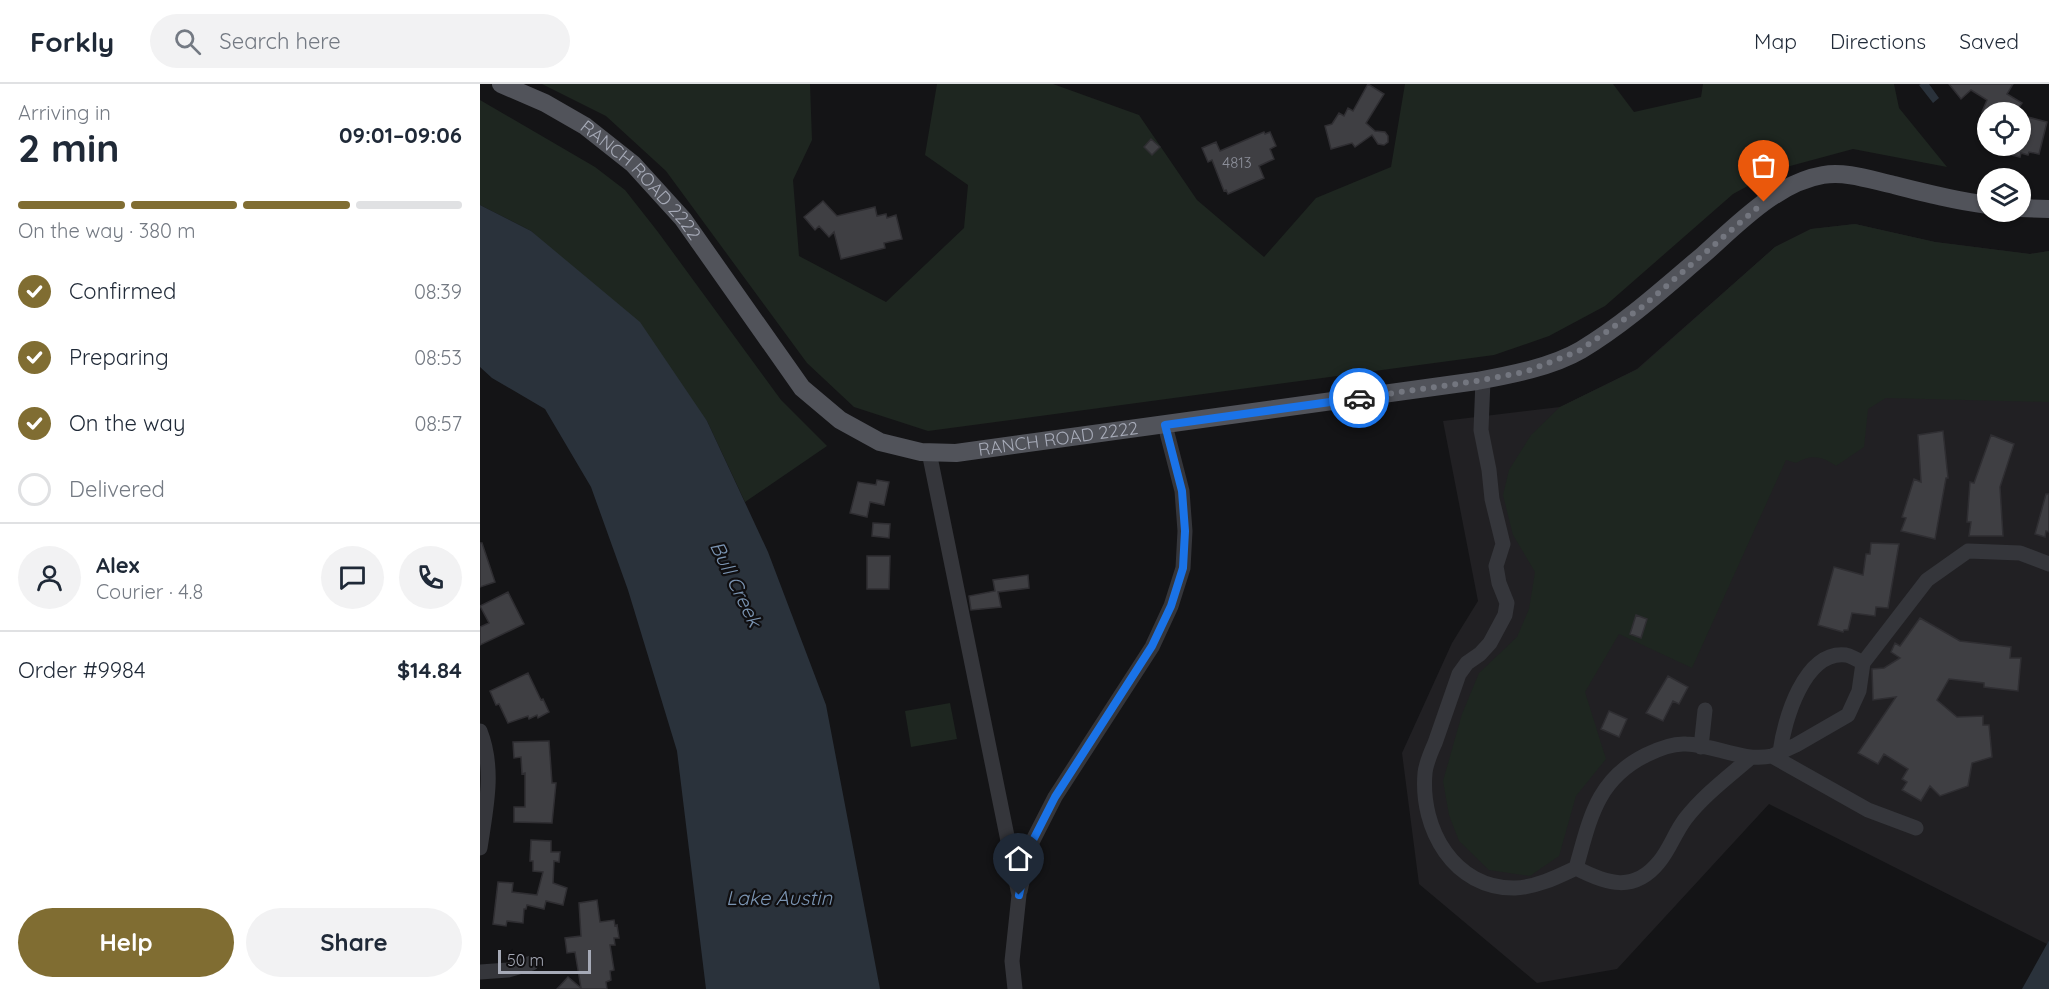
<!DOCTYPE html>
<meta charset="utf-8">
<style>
:root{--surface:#fff;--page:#f2f2f3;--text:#1f2937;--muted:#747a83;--line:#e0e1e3;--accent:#806d32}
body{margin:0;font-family:Quicksand,sans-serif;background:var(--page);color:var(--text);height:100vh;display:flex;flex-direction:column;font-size:22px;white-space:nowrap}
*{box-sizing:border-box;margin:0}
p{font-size:20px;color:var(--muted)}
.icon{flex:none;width:33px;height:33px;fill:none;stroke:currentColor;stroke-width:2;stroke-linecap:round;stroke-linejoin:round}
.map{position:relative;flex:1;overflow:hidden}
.panel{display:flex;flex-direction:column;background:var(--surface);width:480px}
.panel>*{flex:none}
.buttons{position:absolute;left:1497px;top:18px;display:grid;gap:12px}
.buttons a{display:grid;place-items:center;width:54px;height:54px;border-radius:50%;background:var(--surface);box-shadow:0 2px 4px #0004;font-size:30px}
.scale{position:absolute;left:18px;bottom:15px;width:93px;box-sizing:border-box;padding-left:6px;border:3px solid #a6aab7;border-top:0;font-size:16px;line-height:21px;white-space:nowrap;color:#a6aab7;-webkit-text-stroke:4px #100f11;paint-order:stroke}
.pin{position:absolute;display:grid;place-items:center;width:51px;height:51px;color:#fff;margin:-62px -26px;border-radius:50% 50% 50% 0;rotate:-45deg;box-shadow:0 0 6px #0007}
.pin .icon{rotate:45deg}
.courier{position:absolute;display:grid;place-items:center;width:60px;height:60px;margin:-30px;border:4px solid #1a73e8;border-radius:50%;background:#fff;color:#222;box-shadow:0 2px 8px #0007}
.head em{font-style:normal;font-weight:700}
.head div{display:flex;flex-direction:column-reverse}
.head{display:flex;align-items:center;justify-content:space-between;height:102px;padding:0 18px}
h1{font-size:39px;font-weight:700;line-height:45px}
.bar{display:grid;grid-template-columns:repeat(4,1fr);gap:9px 6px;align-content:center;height:72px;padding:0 18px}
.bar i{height:8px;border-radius:4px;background:var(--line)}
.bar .active{background:var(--accent)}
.bar p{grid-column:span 4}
.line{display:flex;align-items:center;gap:15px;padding:0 18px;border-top:2px solid var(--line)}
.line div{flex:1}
.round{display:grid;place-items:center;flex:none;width:63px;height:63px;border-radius:32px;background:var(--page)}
ol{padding:0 18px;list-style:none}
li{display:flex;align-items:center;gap:18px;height:66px}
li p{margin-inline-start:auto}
li .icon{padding:6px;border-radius:50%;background:var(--accent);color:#fff;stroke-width:4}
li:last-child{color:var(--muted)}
li i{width:33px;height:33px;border:3px solid var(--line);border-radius:50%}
.button{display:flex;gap:12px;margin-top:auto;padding:12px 18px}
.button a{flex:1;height:69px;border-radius:36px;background:var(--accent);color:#fff;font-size:24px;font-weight:700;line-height:69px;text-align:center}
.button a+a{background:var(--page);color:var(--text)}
header{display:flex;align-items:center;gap:36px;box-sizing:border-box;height:84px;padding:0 30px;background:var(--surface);border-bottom:2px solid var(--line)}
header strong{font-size:28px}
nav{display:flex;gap:33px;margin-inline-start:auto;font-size:21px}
.search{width:420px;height:54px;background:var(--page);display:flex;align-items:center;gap:15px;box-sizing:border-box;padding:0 21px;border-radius:33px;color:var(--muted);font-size:22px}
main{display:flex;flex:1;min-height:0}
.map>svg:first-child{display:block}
.built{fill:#212023}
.green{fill:#1e2620}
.water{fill:#2a323b}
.building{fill:#3f3f43;stroke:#2f2e32;stroke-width:1.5}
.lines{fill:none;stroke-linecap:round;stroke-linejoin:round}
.minor{stroke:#35363b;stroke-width:15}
.major{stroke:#51535a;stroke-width:18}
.done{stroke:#73767f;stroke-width:6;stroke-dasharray:0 10.8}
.route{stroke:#1a73e8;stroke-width:8}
.labels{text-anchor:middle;stroke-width:4.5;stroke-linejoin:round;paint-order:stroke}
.number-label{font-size:15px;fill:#8c8f9a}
.street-label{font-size:18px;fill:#a6aab7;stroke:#100f11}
.water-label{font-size:20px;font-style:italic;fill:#7b95b3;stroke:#100f11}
</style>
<header>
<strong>Forkly</strong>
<div class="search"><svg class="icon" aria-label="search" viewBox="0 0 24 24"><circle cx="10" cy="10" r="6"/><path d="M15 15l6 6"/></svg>Search here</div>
<nav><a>Map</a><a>Directions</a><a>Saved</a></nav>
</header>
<main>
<section class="panel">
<div class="head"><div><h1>2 min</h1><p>Arriving in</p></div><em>09:01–09:06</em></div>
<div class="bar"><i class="active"></i><i class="active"></i><i class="active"></i><i></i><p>On the way · 380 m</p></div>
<ol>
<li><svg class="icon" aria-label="check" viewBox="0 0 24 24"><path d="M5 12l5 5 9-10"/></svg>Confirmed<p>08:39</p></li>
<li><svg class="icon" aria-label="check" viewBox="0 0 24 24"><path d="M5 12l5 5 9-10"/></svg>Preparing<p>08:53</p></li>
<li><svg class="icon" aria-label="check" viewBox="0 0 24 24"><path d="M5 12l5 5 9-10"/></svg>On the way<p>08:57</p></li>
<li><i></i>Delivered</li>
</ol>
<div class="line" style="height:108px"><a class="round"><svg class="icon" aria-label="person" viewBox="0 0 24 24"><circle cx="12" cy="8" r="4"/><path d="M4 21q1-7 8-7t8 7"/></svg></a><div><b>Alex</b><p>Courier · 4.8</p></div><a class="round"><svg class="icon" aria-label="chat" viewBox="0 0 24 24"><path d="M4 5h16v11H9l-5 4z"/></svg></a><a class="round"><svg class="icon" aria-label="phone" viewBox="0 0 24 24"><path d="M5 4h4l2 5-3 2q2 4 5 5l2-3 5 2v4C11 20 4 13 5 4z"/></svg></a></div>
<div class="line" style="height:78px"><div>Order #9984</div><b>$14.84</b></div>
<div class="button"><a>Help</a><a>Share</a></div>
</section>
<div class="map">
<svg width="1569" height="905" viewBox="0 0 1569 905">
<rect width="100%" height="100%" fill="#141416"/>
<path class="built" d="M1375 140 1455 158 1550 170 1569 167V856L1567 860 1289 720 1137 885 1057 899 939 800 922 669 972 559 998 517 963 337 1080 323 1157 285 1295 163 1331 145Z"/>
<path class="green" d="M62 0H330L332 56 313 96 319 172 406 218 484 144 488 101 445 71 457 0H573L659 31 717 116 784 173 836 114 911 83 925 0H1133L1154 28 1221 13 1223 0H1414L1419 24 1467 83 1373 65 1299 85 1253 110 1125 222 1069 252 1014 271 448 347 374 323 327 279 186 87 126 32Z
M0 16 115 83 145 106 178 148 301 316 347 362 265 418 227 337 51 147 0 121Z
M1375 140 1455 158 1550 170 1569 167V318L1406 314 1388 325 1384 363 1356 382C1342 372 1331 370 1316 379L1306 376 1212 584 1139 550 1105 608 1126 675 1096 712 1079 772 1050 792 1009 786 979 757 969 731 963 697 982 630 999 589 1037 553 1049 525 1055 488 1033 451 1023 411 1029 386 1051 351 1080 323 1158 285 1295 163 1331 145Z
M470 619 477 655 431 663 425 627Z"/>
<path class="water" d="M1441 0H1449L1459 14 1453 19 1439 1Z
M0 121 51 147 160 238 227 337 288 468 346 621 400 905H226L197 667 148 506 111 403 65 325 12 294 0 283Z
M1569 856V905H1542L1567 860Z"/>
<path class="building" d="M888 0 904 10 886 39 895 47 905 48 908 52V58L904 61 898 60 892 51 875 63 872 59 851 65 845 42 852 40 859 29 864 32 868 24 873 27Z
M1469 0H1533L1527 10 1542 19 1536 28H1502L1507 16 1491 6 1481 15Z
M1540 31 1567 38 1559 70 1549 68 1548 71 1541 69 1540 73 1507 65 1508 62H1540Z
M784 48 785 50 790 48 796 62 790 65 794 75 779 82 784 94 748 110 746 106 744 107 732 76 728 78 722 64 736 58 740 67Z
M671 55 680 63 672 71 664 63Z
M343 117 357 132 395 123 397 132 406 130 407 134 416 131 422 155 404 159 405 164 361 175 354 148 349 153 339 142 335 146 324 133Z
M1463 347 1468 394H1466L1455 455 1421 447 1426 434 1422 433 1434 395 1441 398 1438 351Z
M1511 351 1534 360 1520 403 1523 452H1489L1491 438H1487L1490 398 1494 399Z
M397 396 409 398 404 421 390 418 387 433 370 429 378 398 396 401Z
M1566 410H1569V448L1566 447 1565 453 1555 450Z
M393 439 410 440 409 454 392 452Z
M0 459H2L15 498 0 503Z
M1391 459 1419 460 1408 524 1396 523 1395 532 1372 529 1368 546H1364L1363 548 1338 541 1354 483 1383 491 1386 470H1390Z
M387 472H410L409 505H387Z
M548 491 549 504 518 508 521 523 491 526 489 512 515 507 513 496Z
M28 508 44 540 0 561V543L9 539 0 522Z
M1156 531 1167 535 1161 554 1150 550Z
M1440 534 1480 557 1531 563 1530 574H1541L1538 607 1504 603V599L1469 595 1457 616 1477 633 1503 632V641H1509L1512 673 1492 679 1488 702 1460 712 1450 702 1441 717 1422 706 1427 698 1422 695 1428 685 1404 670 1398 680 1378 669 1416 613 1393 616 1392 585 1404 584 1420 574 1411 568 1415 559 1420 562Z
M48 589 61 616 63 615 69 628 58 634 57 631 49 635 48 632 28 639 19 620 16 621 10 607Z
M1188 592 1208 603 1199 620 1193 617 1183 637 1166 629Z
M1129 627 1147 635 1139 653 1121 645Z
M69 657 72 699H76L72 739 34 738V723H45V689L42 690 41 673 34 674 33 658Z
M51 756 71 757V768H80L79 778 74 777 73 799 87 804 83 821 66 817 64 825 47 821 46 825H44L43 839 27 837 26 842 13 840 18 798 33 799 32 808 57 811 63 788 53 787V777H50Z
M117 816 120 838 134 836 135 842 137 841 139 854H134L135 861H130L134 886 130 887 131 896 126 898 127 905H77L88 893 101 904 95 868 87 869 85 854 101 852 99 819Z"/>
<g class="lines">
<path class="minor" d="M1003 296 1001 346 1009 386 1012 415 1023 460 1016 482 1019 499 1027 519 1025 531 1010 559 1000 570 987 579 979 590C971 613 963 636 955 659 951 668 946 679 945 689 940 745 974 805 1035 804 1057 803 1077 793 1096 784 1110 735 1116 696 1166 671 1178 665 1192 659 1206 660 1235 661 1262 678 1292 672L1388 726 1436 744
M449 368 539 811 532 877 535 905
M0 647C15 685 6 724 0 764
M1221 663 1225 626
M1300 668C1304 637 1324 566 1366 571 1371 572 1378 576 1383 579
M1292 672 1316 661 1368 631 1379 607 1383 579 1447 496 1488 467 1540 469 1569 480
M1096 784C1127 800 1154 809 1179 778 1190 765 1195 748 1206 734 1224 711 1248 693 1270 674
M540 807 550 762 575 713 672 563 691 522 703 484 705 447 702 407 685 341
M0 888 28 886 52 879"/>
<g class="major">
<path id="s1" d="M21 0 65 19 105 42 153 80 203 135 322 304 360 336 400 358 441 368 476 369 997 297C1030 291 1072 283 1101 266 1146 239 1184 204 1223 171 1257 141 1296 99 1343 91 1366 87 1391 96 1414 101 1445 109 1476 117 1508 121"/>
<path d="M1540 124 1569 125"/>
</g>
</g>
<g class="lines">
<path class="done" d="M879 314 997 297 1045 288 1099 267 1162 223 1284 118"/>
<path class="route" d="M539 811 550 762 575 713 672 562 691 522 703 484 705 447 702 407 685 341 879 314"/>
</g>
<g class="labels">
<g class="number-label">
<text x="757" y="84">4813</text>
</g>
<g class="street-label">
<text dy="6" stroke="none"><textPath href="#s1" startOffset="172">RANCH ROAD 2222</textPath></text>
<text dy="6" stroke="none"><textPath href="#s1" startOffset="712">RANCH ROAD 2222</textPath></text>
</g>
<g class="water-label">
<text transform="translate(256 500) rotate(64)" y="7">Bull Creek</text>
<text x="299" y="821">Lake Austin</text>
</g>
</g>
</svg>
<div class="buttons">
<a><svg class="icon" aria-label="locate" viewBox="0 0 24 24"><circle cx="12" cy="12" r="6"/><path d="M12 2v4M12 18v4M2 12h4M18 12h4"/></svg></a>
<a><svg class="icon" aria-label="layers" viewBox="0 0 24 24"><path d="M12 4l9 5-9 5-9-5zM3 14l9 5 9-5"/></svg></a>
</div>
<div class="scale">50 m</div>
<div class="pin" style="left:1284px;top:118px;background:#ea580c"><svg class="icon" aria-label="bag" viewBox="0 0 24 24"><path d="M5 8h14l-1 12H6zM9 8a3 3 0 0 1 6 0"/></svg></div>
<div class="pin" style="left:539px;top:811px;background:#1f2937"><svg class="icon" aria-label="home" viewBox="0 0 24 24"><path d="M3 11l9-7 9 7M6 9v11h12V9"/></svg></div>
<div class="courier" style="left:879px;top:314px"><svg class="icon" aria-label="car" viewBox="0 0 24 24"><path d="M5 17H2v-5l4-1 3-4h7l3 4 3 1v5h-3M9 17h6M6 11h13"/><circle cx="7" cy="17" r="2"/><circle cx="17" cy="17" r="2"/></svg></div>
</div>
</main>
